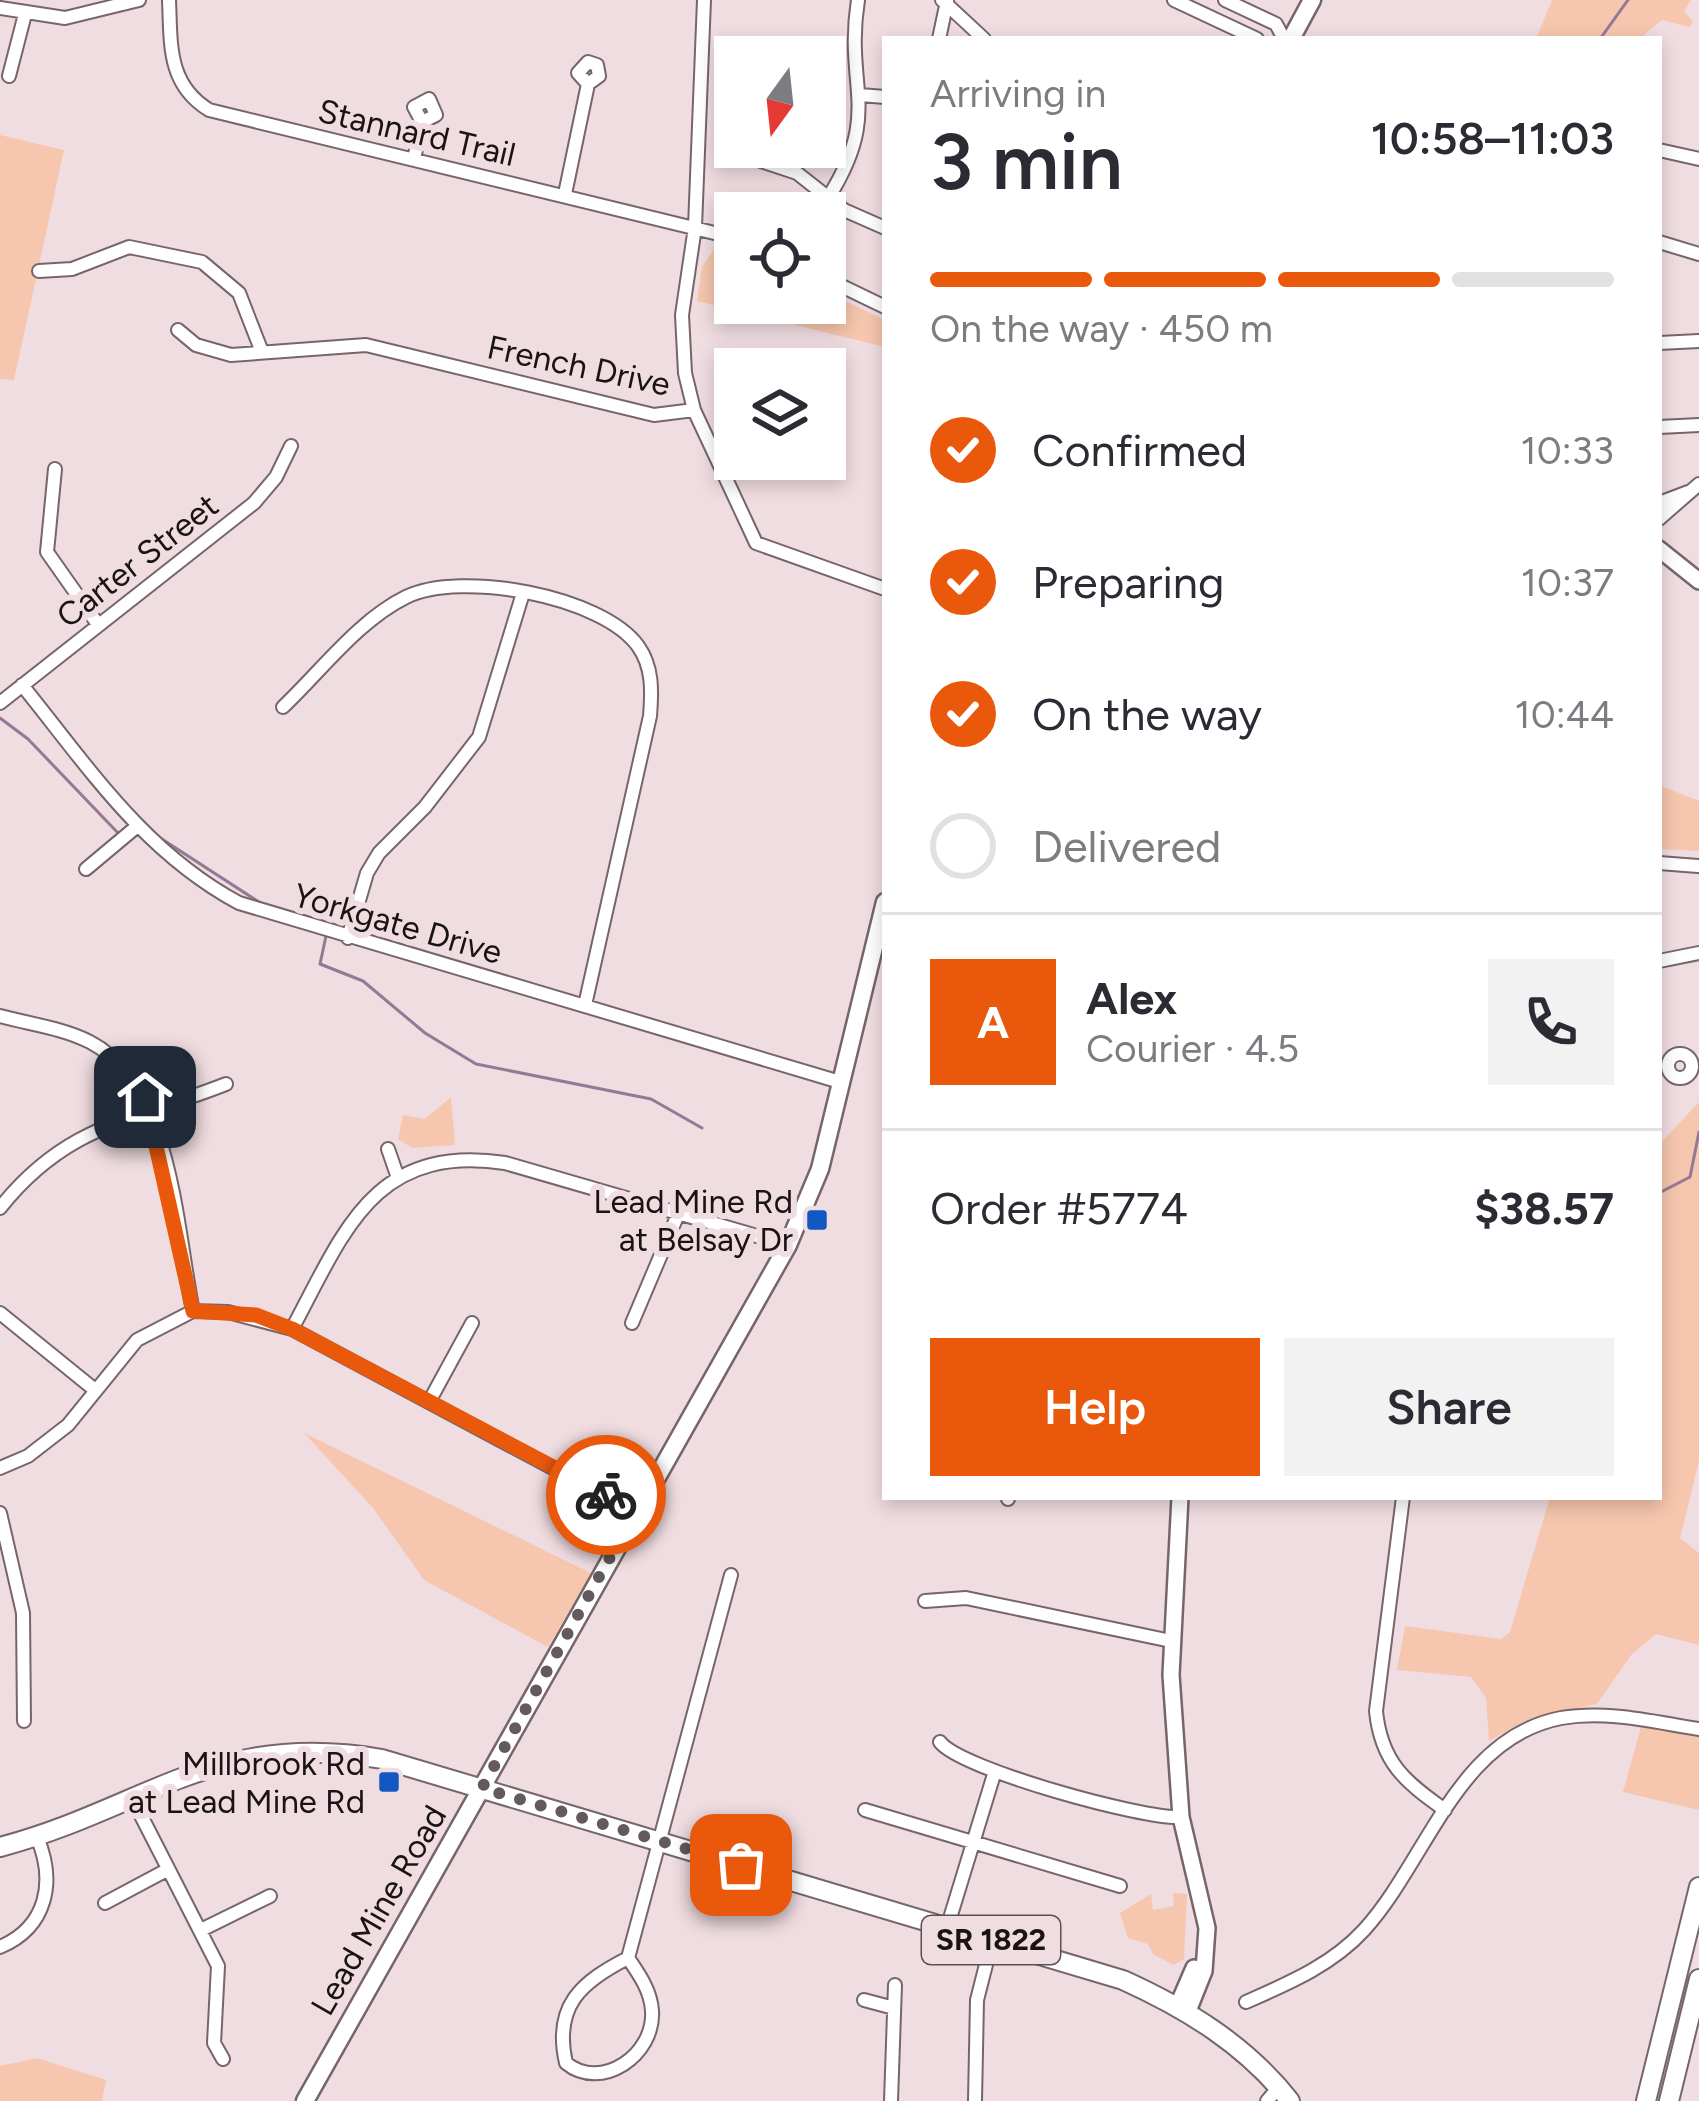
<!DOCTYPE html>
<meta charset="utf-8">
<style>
:root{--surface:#fff;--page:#f2f2f3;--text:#2b2b33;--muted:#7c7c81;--line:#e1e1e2;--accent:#ea580c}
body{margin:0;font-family:Figtree,sans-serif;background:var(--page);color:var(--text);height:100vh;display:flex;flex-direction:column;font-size:45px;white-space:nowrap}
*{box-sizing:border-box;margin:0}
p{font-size:39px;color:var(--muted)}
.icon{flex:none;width:66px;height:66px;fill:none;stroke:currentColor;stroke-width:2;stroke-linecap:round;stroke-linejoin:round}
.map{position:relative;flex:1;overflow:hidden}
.drawer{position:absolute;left:882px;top:36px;width:780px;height:1464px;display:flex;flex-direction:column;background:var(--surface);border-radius:0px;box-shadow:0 6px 18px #0003}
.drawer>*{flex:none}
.needle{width:78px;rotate:195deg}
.controls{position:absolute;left:714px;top:36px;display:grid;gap:24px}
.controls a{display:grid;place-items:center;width:132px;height:132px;border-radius:0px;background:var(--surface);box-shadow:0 6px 18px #0003;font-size:60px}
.pin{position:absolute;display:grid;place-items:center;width:102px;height:102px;color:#fff;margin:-51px;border-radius:24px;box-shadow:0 6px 18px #0006}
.courier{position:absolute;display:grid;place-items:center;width:120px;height:120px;margin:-60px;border:9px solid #ea580c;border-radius:50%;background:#fff;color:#222;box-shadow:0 3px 15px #0007}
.headline em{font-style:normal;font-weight:600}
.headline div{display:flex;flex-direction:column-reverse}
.headline{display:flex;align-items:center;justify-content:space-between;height:204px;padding:0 48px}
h1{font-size:78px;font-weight:600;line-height:90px}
.bar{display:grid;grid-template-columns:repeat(4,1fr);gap:18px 12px;align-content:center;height:144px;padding:0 48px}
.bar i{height:15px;border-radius:9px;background:var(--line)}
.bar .active{background:var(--accent)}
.bar p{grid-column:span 4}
.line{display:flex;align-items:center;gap:30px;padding:0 48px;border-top:3px solid var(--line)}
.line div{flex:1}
.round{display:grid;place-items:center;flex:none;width:126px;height:126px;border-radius:0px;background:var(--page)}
ol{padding:0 48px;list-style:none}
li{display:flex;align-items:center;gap:36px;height:132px}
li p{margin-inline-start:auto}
li .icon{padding:12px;border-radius:50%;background:var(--accent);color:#fff;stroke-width:4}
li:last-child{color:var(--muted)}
li i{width:66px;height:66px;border:6px solid var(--line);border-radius:50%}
.cta{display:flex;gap:24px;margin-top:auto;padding:24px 48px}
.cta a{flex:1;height:138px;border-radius:0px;background:var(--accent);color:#fff;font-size:48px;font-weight:600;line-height:138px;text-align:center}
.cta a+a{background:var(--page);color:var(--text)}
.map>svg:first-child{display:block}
.green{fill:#f7c6ae}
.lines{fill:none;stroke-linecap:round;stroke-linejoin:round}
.stream{stroke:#947995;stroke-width:3}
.minor-casing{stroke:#766669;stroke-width:16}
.tertiary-casing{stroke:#766669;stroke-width:20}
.secondary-casing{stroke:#766669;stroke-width:21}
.primary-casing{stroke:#766669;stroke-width:22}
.minor{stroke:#fff;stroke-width:12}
.tertiary{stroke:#fff;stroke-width:15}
.secondary{stroke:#fff;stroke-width:16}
.primary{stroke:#fff;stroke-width:18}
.done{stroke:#645a5c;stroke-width:12;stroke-dasharray:0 21.6}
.route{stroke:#ea580c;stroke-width:15}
.poi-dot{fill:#1457c2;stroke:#f0dde1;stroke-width:4.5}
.labels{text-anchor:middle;stroke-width:12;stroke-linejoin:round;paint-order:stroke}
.shield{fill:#f0dde1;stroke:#5a5052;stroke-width:3}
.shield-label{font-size:30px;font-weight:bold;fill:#191314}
.street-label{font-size:33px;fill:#191314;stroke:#f0dde1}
.poi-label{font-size:33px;fill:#191314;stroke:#f0dde1;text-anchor:end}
</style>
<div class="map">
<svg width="1699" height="2101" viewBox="0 0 1699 2101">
<rect width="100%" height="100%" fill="#f0dde1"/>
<path class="green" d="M1552 0H1691L1684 11 1693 22 1689 27 1662 20 1639 39H1536Z
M0 135 64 150 14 380 0 379Z
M714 249 735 250V303H825V291L885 320V347L697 301 702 267Z
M1659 785 1699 801V851L1659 849Z
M451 1097 455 1145 412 1148 398 1139 403 1115 425 1119Z
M1699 1102V1461L1680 1538 1699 1553V1645L1656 1634 1631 1655 1597 1704 1526 1720 1489 1741 1486 1698 1471 1677 1397 1670 1405 1626 1501 1639 1510 1632 1550 1497H1659V1145Z
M304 1433 591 1573 548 1647 424 1580 373 1508Z
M1642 1723 1699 1734V1810L1623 1792Z
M1173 1893 1187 1894 1184 1959 1174 1965 1153 1954 1148 1944 1128 1938 1120 1913 1151 1894 1153 1910 1174 1906Z
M37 2058 106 2080 102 2101H0V2066Z"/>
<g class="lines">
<path class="stream" d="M1600 39 1628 0
M0 718 28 739 118 833
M151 832 262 904
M326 936 320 964 363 981 425 1033 476 1064 651 1099 702 1128
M1659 1193 1690 1177 1699 1132"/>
<defs>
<path id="minor" d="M169 0C171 44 167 84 209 110L735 238
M704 0 695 227 682 315 685 373 694 410 756 543 885 589
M942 0 984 39
M1174 0 1257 39
M1225 0 1276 24 1284 39
M0 8 65 18 139 0
M939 39 947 1
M9 76 25 14
M860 95 885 97
M754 147 752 158 797 173 844 210 885 228
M1659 150 1699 159
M414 159 422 122 414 107 429 99 436 115 422 122
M565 194 588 84 599 76 597 65 588 62 578 73 588 84
M828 198C883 111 844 88 858 0
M1659 242 1699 254
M39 271 72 269 129 247 202 262 239 293 262 352
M825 278 885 307
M178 330 196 345 231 355 366 345 654 415 694 410
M1659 343 1699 341
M1659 427 1699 425
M55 469 47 552 97 623
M1659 503 1688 492
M1659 519 1699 484
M22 685C89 768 144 852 239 903L840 1082
M0 703 254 503 276 477 291 446
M283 707C321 671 359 620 406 597 460 570 602 596 638 646 653 667 652 691 650 716L585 1005
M1659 863 1698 866
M86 869 135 828
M348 938 367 873 379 853 425 807 479 737 523 593
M1659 961 1699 953
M0 1016C29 1024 63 1028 90 1042 172 1084 176 1229 193 1311
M1668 1066a12 12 0 1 1 24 0a12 12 0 1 1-24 0Z
M388 1149 397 1175
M0 1208C67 1124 132 1121 226 1084
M0 1313 95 1390
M632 1323 679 1212
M292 1329C345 1230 374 1144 505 1163L788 1245
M430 1400 472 1323
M0 1468 28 1456 68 1425 137 1340 193 1311 228 1312 292 1329 635 1512
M1403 1497 1376 1711C1381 1762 1405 1782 1445 1810
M1008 1499V1497
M0 1513 23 1613 24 1721
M925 1601 966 1598 1171 1641
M940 1742C960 1769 1145 1820 1181 1817
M131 1796 218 1966 214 2043 223 2059
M865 1810 1120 1886
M105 1903 165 1871
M947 1928 995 1771
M201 1930 270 1896
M0 1947C47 1927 56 1882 37 1837
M628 1958 731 1575
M628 1958C639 1974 651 1991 652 2011 655 2055 601 2092 566 2063 553 2006 581 1982 628 1958Z
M864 2000 894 2008
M1246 2002C1289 1983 1332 1965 1364 1930 1427 1861 1457 1738 1561 1718 1608 1710 1653 1722 1699 1729
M891 2101 895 1985
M975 2101 977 2000 992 1941
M1267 2101 1279 2087"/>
<path id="tertiary" d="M1659 549 1699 581
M1180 1497 1171 1675 1181 1817 1207 1928 1204 1971 1188 2011
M1178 2005 1194 1968"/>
<path id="secondary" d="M1291 39 1312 0
M305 2101 788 1245 820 1169 885 902"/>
<path id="primary" d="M0 1847C147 1808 213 1730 382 1759L1123 1980C1187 2009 1246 2045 1290 2101
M1646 2101 1699 1887
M1669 2101 1699 1979"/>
</defs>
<use href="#minor" class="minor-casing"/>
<use href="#tertiary" class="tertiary-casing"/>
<use href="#secondary" class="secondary-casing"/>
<use href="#primary" class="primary-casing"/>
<use href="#minor" class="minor"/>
<use href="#tertiary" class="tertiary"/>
<use href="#secondary" class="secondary"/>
<use href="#primary" class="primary"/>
</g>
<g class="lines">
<path class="done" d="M606 1495 635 1512 482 1788 741 1865"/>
<path class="route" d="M145 1097 193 1311 256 1315 292 1329 606 1495"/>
</g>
<g class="poi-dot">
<rect x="805" y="1208" width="24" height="24" rx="6"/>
<rect x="377" y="1770" width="24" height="24" rx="6"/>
</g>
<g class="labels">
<rect class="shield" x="922" y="1916" width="138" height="48" rx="9"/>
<g class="shield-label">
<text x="991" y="1950">SR 1822</text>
</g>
<g class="street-label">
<text transform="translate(417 132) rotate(13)" y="12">Stannard Trail</text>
<text transform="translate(579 365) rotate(12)" y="12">French Drive</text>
<text transform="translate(137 560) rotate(-38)" y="12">Carter Street</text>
<text transform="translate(398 923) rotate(16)" y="12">Yorkgate Drive</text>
<text transform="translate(378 1910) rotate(-60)" y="12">Lead Mine Road</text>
</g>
<g class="poi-label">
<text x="793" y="1213">Lead Mine Rd<tspan x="793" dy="38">at Belsay Dr</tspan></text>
<text x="365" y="1775">Millbrook Rd<tspan x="365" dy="38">at Lead Mine Rd</tspan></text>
</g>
</g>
</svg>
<div class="controls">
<a><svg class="needle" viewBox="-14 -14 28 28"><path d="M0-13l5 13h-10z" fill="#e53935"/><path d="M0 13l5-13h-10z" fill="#7c7c81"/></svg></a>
<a><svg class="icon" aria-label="locate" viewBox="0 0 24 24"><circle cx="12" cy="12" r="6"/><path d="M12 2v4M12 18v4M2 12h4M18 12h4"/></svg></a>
<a><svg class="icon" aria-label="layers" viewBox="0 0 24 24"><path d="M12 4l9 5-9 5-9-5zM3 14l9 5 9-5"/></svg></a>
</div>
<div class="pin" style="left:741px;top:1865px;background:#ea580c"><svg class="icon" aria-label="bag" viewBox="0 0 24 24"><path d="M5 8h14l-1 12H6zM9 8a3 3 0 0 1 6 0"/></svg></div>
<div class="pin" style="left:145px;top:1097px;background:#1f2937"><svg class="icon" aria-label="home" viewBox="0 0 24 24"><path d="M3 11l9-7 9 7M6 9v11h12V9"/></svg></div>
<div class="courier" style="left:606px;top:1495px"><svg class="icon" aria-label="bike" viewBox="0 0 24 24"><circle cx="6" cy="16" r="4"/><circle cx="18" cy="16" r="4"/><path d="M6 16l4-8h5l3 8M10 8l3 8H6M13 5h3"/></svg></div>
<section class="drawer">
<div class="headline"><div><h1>3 min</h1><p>Arriving in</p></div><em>10:58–11:03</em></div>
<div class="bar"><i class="active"></i><i class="active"></i><i class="active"></i><i></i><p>On the way · 450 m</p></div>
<ol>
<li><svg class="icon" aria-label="check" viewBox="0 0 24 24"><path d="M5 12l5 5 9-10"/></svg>Confirmed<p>10:33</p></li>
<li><svg class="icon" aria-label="check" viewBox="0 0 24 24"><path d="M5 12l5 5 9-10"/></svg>Preparing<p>10:37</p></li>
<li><svg class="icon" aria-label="check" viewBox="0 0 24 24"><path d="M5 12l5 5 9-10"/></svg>On the way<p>10:44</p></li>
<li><i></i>Delivered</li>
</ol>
<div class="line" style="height:216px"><b class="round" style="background:var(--accent);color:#fff">A</b><div><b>Alex</b><p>Courier · 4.5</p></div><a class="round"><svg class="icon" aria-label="phone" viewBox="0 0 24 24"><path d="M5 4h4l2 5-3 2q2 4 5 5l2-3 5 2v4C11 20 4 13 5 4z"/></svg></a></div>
<div class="line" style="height:156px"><div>Order #5774</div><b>$38.57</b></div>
<div class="cta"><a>Help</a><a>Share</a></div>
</section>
</div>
